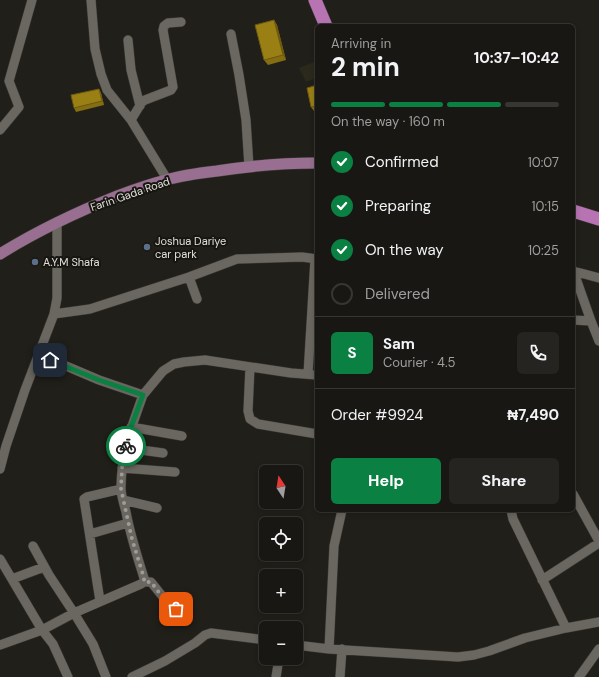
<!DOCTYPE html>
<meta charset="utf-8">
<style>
:root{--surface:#191713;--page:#262421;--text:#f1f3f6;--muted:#9f9fa0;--line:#373633;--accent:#0b8043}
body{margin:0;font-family:"DM Sans",sans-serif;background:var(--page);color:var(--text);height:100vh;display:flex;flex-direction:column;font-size:15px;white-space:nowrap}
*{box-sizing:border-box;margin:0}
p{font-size:13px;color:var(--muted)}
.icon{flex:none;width:22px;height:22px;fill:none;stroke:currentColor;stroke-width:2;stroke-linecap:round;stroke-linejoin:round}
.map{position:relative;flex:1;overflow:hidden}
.side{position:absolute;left:315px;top:24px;width:260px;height:488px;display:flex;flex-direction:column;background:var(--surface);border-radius:6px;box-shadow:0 2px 6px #0003,0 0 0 1px var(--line)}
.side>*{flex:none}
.needle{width:26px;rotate:348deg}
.tools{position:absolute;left:259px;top:465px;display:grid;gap:8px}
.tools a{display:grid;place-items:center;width:44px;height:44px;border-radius:6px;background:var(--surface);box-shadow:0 2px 6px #0003,0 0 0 1px var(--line);font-size:20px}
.pin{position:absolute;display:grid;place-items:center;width:34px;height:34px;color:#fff;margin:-17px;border-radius:8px;box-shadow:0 2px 6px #0006}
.courier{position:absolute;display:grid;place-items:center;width:40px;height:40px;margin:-20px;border:3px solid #0b8043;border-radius:50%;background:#fff;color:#222;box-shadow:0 1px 5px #0007}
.overview em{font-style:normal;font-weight:700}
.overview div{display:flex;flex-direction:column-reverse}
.overview{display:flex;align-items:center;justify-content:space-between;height:68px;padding:0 16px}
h1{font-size:26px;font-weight:700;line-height:30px}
.bar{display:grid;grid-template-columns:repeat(4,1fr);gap:6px 4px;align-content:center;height:48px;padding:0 16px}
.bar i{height:5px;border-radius:3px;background:var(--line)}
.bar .selected{background:var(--accent)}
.bar p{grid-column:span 4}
.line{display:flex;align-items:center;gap:10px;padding:0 16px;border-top:1px solid var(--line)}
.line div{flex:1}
.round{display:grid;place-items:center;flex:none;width:42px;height:42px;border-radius:6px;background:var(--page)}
ol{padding:0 16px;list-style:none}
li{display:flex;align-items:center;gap:12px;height:44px}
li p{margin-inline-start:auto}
li .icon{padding:4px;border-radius:50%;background:var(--accent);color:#fff;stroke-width:4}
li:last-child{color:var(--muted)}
li i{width:22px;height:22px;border:2px solid var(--line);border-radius:50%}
.action{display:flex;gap:8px;margin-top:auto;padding:8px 16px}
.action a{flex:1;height:46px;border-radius:6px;background:var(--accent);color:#fff;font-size:16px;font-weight:700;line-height:46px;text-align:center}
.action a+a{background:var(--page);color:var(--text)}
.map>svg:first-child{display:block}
.built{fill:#2b281c}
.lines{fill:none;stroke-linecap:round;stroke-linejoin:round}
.minor-casing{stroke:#3e3c38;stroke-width:10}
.major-casing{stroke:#3e3c38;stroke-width:12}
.highway-casing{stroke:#3e3c38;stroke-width:14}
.minor{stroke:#6a6760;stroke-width:9}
.major{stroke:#986e91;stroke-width:11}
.highway{stroke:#b773b2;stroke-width:13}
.wall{fill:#846d12}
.shaded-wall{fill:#6c590f}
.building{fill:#9a7f15;stroke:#6c590f}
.done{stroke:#9d9c97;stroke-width:4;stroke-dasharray:0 7.2}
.route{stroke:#0b8043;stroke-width:5}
.service-dot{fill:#5c6f8a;stroke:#181610;stroke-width:1.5}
.labels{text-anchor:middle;stroke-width:4;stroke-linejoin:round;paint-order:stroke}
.street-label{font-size:11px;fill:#e0dfdb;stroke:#181610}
.poi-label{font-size:11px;fill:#e0dfdb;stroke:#181610;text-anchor:start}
</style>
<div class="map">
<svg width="599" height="677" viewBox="0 0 599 677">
<rect width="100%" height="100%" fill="#211f19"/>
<path class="built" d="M317 54V78L306 82 299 68 314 62Z"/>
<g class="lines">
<defs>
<path id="minor" d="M91 0 95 49 101 74 107 90 131 120 167 179
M231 34 239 75 246 120 249 167
M128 40 131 70 140 106
M131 120 142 102 145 100 171 90 173 87 163 30 164 26 168 23 181 22
M0 130 19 107 9 81 32 0
M573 270 591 321
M573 271 599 278
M189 277 197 299
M54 314 90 309 189 277 237 259 302 257 317 259
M573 320 591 321 599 341
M250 367 248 411 250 419 258 424 317 434
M308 374 315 259
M143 395 163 371 174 364 184 362 205 360 291 373 317 375
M131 427 182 436
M126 448 163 453
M122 468 175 472
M0 469 6 446 25 390 54 314 57 298V223
M573 494 599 541
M123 500 157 508
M511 510 513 519 566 628
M90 534 128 523
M33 546 49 575 74 613 93 644 106 677
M0 559 42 630 74 613 141 584 144 582V578C137 556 130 534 126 512 124 504 121 496 121 488 121 455 132 425 143 395L99 380 38 354
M12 579 44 567
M542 580 599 543
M144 582H151L167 602 176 609
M100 601 84 499 87 497 121 489
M0 645 42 630 53 644 68 677
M296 645 329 649 458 657 474 655 489 651 525 638 566 628 599 622
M329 649 334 546 342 510
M132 677 165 661 195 643 205 635 211 633 266 640
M276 677 279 658
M340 677 342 649
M579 677 599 649"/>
<path id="major" d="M0 254C37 231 77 212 117 196 133 190 150 184 166 180 183 175 200 173 217 171 250 166 284 163 317 163"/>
<path id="highway" d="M315 0 326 26
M573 211 599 219"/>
</defs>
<use href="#minor" class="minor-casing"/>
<use href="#major" class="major-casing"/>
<use href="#highway" class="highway-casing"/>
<use href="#minor" class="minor"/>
<use href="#major" class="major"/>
<use href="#highway" class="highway"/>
</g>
<path class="wall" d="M274 20 277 25 286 60 268 65 264 60Z
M317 85V110L314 111 311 107Z
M99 89 101 93 104 105 76 112 74 108Z"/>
<path class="shaded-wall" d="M274 20 277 25 286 60 283 55Z
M99 89 101 93 104 105 102 101Z"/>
<path class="building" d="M274 20 283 55 264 60 255 25Z
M317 85V106L311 107 307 88Z
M99 89 102 101 74 108 71 95Z"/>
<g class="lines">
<path class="done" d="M126 446 122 468 121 489 132 539 144 578V582H151L166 602 176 609"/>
<path class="route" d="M50 360 99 380 143 395 131 427 126 446"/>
</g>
<g class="service-dot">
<circle cx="147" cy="247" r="4"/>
<circle cx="35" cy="262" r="4"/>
</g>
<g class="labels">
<g class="street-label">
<text transform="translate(130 194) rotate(-19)" y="4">Farin Gada Road</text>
</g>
<g class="poi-label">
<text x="155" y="245">Joshua Dariye<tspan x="155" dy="13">car park</tspan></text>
<text x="43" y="266">A.Y.M Shafa</text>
</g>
</g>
</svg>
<div class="tools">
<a><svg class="needle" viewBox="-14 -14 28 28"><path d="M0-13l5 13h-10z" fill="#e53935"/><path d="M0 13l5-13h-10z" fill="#9f9fa0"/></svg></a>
<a><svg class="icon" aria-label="locate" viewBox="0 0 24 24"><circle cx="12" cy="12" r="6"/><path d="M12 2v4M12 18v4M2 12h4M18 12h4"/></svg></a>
<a>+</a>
<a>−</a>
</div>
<div class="pin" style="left:176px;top:609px;background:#ea580c"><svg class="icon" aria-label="bag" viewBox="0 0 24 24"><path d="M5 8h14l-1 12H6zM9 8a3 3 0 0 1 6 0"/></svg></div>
<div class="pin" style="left:50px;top:360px;background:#1f2937"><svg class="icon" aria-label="home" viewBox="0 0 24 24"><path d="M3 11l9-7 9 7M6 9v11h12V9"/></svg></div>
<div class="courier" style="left:126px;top:446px"><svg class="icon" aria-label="bike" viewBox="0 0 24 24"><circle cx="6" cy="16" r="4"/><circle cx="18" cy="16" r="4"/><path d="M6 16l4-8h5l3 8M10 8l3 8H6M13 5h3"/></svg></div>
<section class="side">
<div class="overview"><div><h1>2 min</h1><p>Arriving in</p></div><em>10:37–10:42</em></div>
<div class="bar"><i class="selected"></i><i class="selected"></i><i class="selected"></i><i></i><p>On the way · 160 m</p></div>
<ol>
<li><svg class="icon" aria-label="check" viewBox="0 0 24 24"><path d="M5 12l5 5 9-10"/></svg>Confirmed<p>10:07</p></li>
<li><svg class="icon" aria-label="check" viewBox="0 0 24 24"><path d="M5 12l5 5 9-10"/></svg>Preparing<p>10:15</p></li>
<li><svg class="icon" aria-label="check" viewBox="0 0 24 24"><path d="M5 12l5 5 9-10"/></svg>On the way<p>10:25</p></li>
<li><i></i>Delivered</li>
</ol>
<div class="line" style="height:72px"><b class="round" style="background:var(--accent);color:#fff">S</b><div><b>Sam</b><p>Courier · 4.5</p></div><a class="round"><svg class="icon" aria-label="phone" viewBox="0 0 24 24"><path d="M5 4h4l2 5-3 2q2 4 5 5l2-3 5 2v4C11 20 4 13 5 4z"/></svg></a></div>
<div class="line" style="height:52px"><div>Order #9924</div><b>₦7,490</b></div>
<div class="action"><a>Help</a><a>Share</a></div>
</section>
</div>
